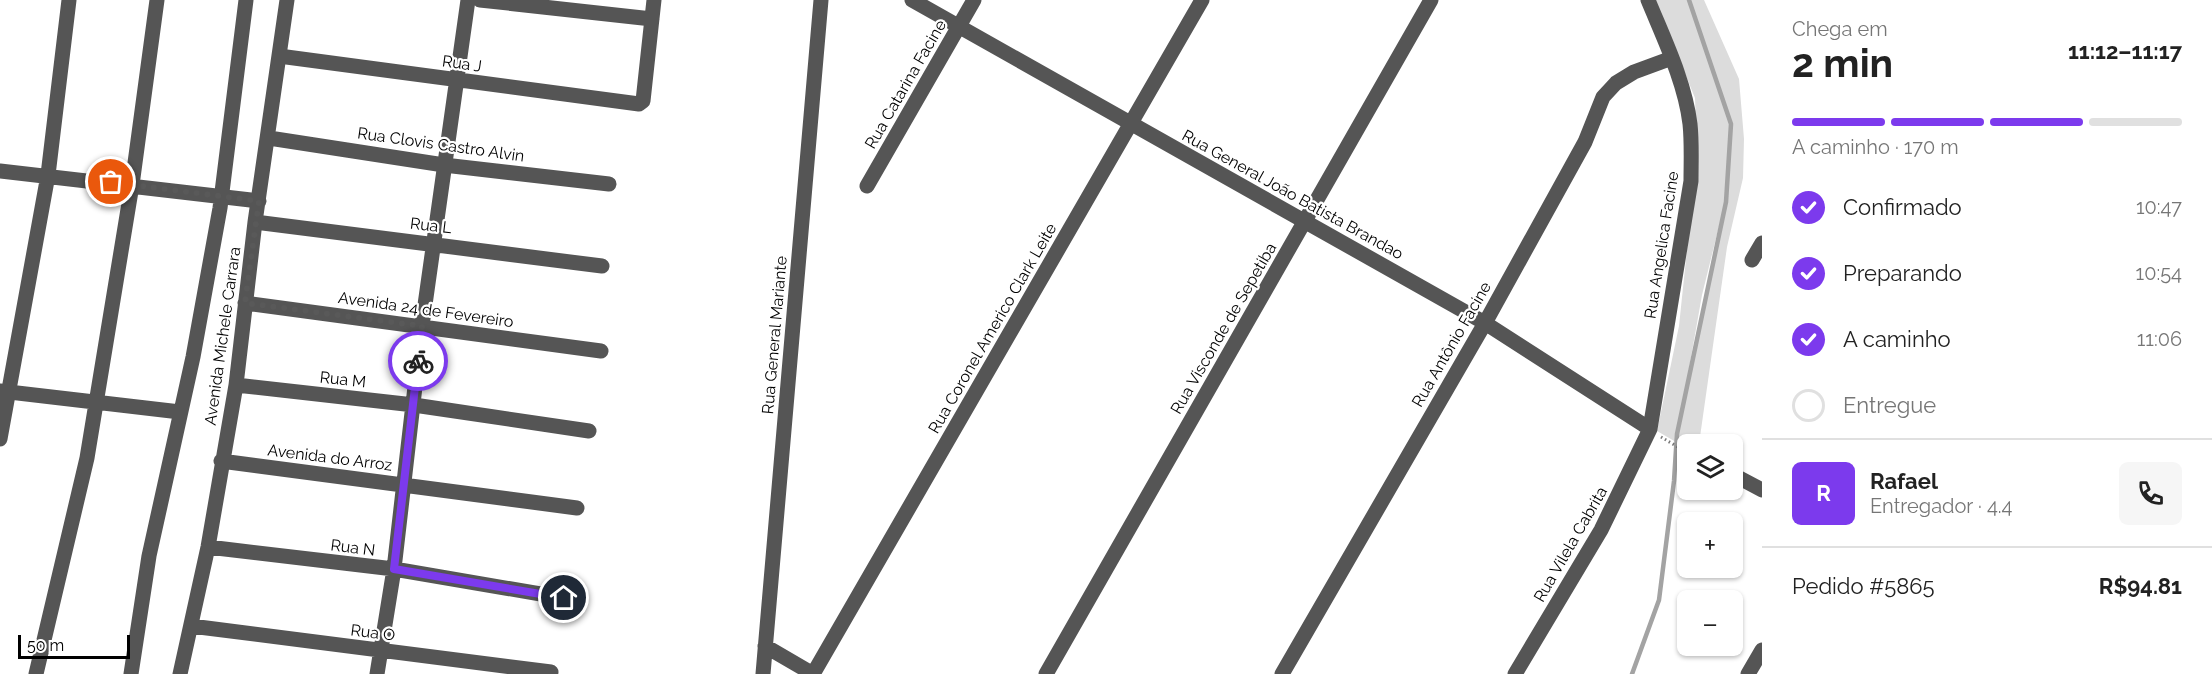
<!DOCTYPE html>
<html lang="pt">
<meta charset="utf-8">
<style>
:root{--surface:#fff;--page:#f6f6f6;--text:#222;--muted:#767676;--line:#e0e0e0;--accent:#7c3aed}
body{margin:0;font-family:Raleway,sans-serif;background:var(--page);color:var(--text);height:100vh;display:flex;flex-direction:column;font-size:22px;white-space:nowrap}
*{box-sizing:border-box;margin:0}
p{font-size:20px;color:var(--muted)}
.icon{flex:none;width:33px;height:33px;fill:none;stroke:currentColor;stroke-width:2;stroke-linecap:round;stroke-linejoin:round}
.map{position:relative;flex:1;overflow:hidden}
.sheet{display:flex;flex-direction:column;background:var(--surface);width:450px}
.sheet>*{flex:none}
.buttons{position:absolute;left:1677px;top:434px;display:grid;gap:12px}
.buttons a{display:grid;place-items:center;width:66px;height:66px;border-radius:9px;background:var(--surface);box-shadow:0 2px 4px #0004;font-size:30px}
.scale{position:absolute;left:18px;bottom:15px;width:112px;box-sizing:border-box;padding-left:6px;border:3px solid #000;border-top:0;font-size:16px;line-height:21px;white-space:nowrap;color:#000;-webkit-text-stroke:4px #fff;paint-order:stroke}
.pin{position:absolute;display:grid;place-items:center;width:51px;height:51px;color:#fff;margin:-26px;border:3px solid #fff;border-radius:50%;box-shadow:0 2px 6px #0007}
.courier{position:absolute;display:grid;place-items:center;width:60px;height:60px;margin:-30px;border:4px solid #7c3aed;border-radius:50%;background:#fff;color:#222;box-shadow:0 2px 8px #0007}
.headline em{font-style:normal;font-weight:700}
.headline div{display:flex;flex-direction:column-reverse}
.headline{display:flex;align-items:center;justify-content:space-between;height:102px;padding:0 30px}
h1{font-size:39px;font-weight:700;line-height:45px}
.bar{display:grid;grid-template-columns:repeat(4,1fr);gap:9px 6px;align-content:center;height:72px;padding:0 30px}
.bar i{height:8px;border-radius:4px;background:var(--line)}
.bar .current{background:var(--accent)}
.bar p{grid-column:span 4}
.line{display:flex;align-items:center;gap:15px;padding:0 30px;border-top:2px solid var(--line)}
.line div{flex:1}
.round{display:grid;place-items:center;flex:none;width:63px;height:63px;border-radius:9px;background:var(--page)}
ol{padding:0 30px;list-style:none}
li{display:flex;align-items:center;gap:18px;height:66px}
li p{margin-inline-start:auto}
li .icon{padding:6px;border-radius:50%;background:var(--accent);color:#fff;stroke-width:4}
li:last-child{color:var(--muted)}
li i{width:33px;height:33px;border:3px solid var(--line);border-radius:50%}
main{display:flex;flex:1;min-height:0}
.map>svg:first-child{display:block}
.green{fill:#dcdcdc}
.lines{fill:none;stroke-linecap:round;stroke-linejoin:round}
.stream{stroke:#a3a3a3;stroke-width:4.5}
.path{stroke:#777;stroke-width:3;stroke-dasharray:1.5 3;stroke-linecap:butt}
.minor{stroke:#555;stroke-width:15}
.done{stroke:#595959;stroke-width:6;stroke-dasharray:0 10.8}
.route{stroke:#7c3aed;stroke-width:8}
.labels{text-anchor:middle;stroke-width:4.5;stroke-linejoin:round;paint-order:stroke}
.street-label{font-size:16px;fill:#000;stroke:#fff}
</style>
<main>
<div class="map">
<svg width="1762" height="674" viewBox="0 0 1762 674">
<rect width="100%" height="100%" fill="#fff"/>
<path class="green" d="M1655 0H1688L1730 124 1725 202 1702 295 1676 442 1657 431 1679 326 1697 154 1695 98Z
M1689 0H1704L1739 79 1744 139 1743 178 1727 247 1699 444H1688L1687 448 1677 443 1678 434 1726 202 1731 124Z"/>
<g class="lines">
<path class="stream" d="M1632 674 1659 600 1674 481 1677 434 1726 202 1731 124 1689 0"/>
<path class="path" d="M1661 437 1688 453"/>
<path class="minor" d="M480 0 652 19
M912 0 1485 323 1650 429
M279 56 639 104 643 101 654 0
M269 138 444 165 609 184
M0 171 259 201
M867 186 974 0
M255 222 602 266
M1752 260 1762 243
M245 303 601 351
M236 385 414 405 589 431
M0 391 180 412
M0 439 48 175 69 0
M221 461 577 508
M1732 474 1762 490
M208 547 394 569 564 598
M191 626 551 672
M765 646 813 674
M36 674 87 458 132 185 157 0
M131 674 149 556 193 357 220 208 246 0
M180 674 208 547 236 385 255 222 287 0
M377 674 394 569 422 326 468 0
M763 674 821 0
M813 674 1202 0
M1046 674 1431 0
M1282 674 1485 323 1585 142 1603 97 1616 83 1634 72 1672 58
M1515 674 1601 530 1650 429 1691 181C1691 162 1692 143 1690 124 1685 82 1664 39 1648 0
M1748 674 1762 650"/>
</g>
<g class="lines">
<path class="done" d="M111 182 259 201 245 303 422 326 418 361"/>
<path class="route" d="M418 361 394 569 564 598"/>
</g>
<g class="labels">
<g class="street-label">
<text transform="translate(462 63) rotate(8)" y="6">Rua J</text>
<text transform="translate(905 84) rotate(-60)" y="6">Rua Catarina Facine</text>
<text transform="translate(441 144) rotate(8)" y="6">Rua Clovis Castro Alvin</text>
<text transform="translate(1293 194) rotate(29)" y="6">Rua General João Batista Brandao</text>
<text transform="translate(431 225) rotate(7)" y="6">Rua L</text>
<text transform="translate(1661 245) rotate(-81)" y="6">Rua Angelica Facine</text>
<text transform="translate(426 309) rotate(8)" y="6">Avenida 24 de Fevereiro</text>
<text transform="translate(992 328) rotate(-60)" y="6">Rua Coronel Americo Clark Leite</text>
<text transform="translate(1223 328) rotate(-60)" y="6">Rua Visconde de Sepetiba</text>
<text transform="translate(774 335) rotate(-85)" y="6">Rua General Mariante</text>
<text transform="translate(222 336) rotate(-82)" y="6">Avenida Michele Carrara</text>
<text transform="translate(1451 344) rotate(-60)" y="6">Rua Antônio Facine</text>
<text transform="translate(343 379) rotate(6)" y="6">Rua M</text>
<text transform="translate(330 457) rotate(7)" y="6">Avenida do Arroz</text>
<text transform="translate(1570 544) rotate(-60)" y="6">Rua Vilela Cabrita</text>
<text transform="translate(353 547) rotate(7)" y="6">Rua N</text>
<text transform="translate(373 632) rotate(7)" y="6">Rua O</text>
</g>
</g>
</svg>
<div class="buttons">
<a><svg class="icon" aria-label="layers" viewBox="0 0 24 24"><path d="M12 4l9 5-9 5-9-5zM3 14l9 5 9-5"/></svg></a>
<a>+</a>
<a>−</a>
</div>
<div class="scale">50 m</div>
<div class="pin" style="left:111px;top:182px;background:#ea580c"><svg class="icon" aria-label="bag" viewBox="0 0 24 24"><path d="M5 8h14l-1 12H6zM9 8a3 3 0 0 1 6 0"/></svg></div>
<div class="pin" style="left:564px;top:598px;background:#1f2937"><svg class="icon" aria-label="home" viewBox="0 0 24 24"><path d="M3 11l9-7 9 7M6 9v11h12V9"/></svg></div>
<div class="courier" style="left:418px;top:361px"><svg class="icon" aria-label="bike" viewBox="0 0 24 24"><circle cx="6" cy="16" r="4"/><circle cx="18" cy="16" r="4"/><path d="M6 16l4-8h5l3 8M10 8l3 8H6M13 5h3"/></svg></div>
</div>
<section class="sheet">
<div class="headline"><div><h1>2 min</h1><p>Chega em</p></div><em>11:12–11:17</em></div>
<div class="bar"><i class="current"></i><i class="current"></i><i class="current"></i><i></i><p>A caminho · 170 m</p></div>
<ol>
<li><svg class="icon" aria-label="check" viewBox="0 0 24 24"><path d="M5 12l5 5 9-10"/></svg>Confirmado<p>10:47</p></li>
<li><svg class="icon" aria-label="check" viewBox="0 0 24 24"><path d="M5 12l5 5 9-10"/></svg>Preparando<p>10:54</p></li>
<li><svg class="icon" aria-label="check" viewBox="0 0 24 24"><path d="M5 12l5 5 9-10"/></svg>A caminho<p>11:06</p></li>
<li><i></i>Entregue</li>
</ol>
<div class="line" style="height:108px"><b class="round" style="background:var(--accent);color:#fff">R</b><div><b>Rafael</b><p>Entregador · 4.4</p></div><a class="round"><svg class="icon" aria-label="phone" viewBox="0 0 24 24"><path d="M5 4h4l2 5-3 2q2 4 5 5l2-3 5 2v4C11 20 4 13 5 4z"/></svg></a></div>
<div class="line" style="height:78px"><div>Pedido #5865</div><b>R$94.81</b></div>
</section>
</main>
